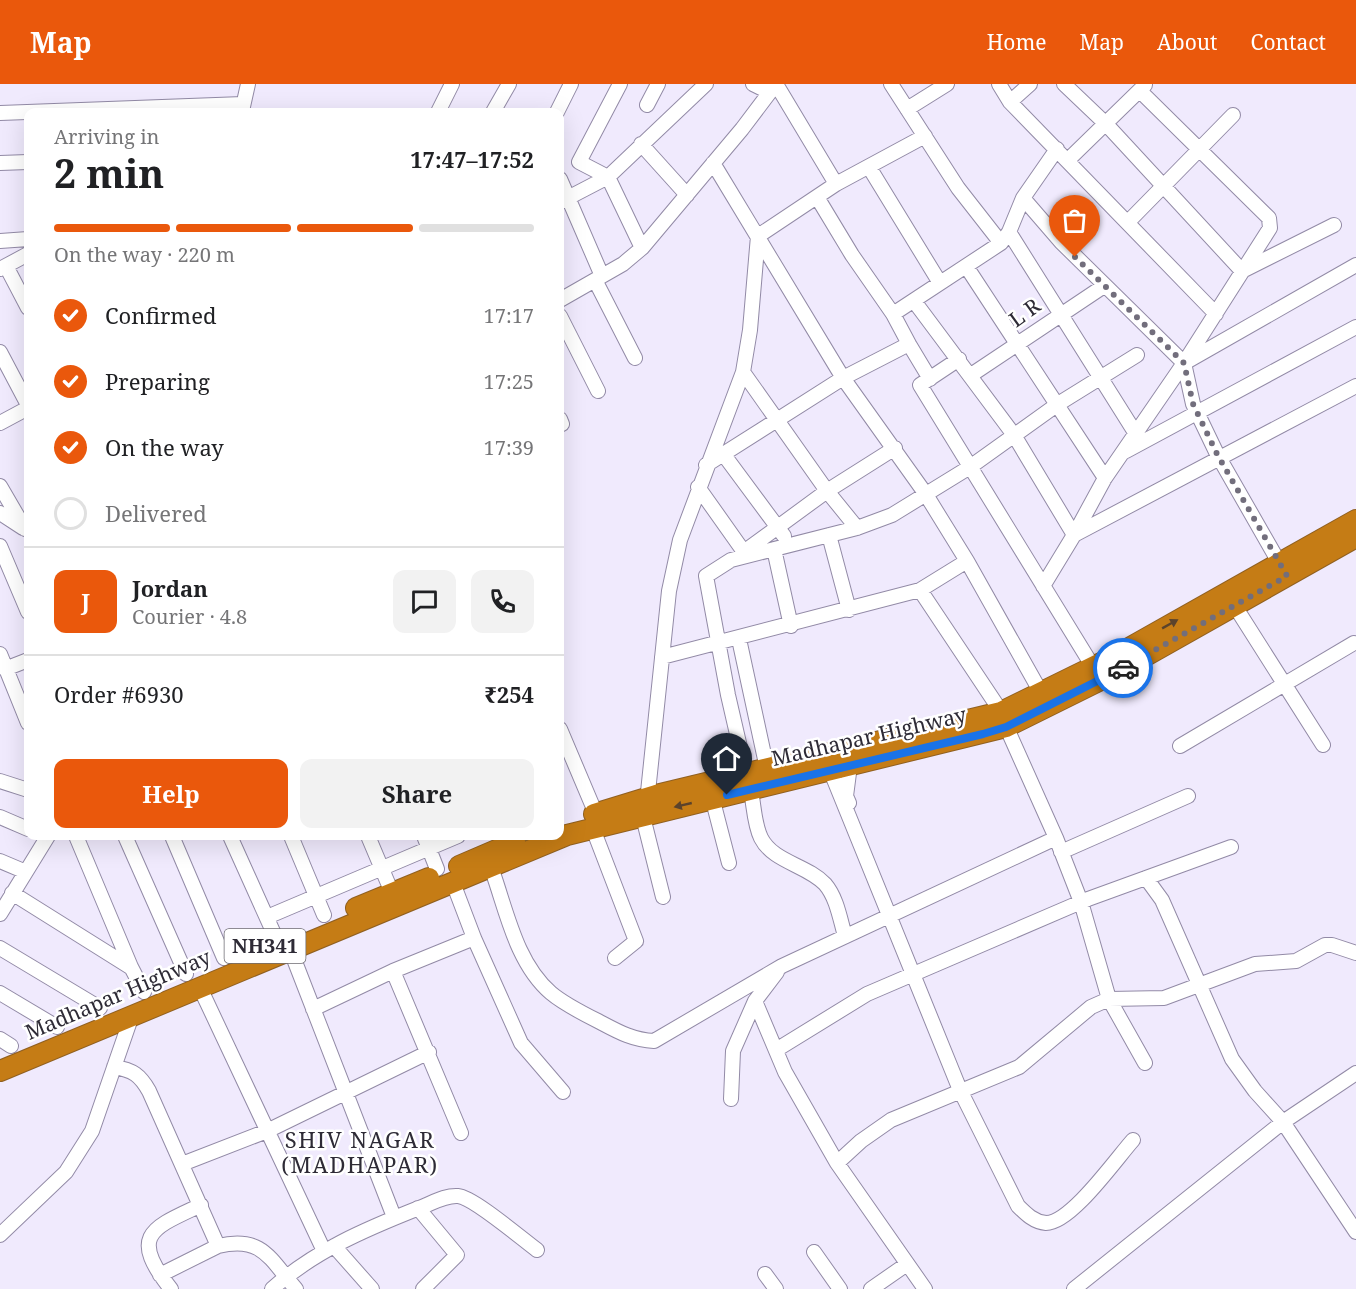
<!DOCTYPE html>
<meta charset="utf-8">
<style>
:root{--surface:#fff;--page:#f2f2f2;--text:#202124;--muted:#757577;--line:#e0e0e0;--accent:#ea580c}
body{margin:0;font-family:"Noto Serif",serif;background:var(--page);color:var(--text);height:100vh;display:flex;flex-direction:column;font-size:22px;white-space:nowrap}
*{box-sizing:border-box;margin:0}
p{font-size:20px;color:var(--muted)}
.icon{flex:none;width:33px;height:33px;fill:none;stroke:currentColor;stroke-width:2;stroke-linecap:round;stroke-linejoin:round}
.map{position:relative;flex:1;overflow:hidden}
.side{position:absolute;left:24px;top:24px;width:540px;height:732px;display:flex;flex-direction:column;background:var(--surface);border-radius:12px;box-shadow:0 6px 24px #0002}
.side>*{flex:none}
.pin{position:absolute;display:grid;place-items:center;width:51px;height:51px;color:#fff;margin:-62px -26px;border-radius:50% 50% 50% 0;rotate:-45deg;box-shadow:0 0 6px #0007}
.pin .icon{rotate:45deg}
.courier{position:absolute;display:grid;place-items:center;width:60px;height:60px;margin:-30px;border:4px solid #1a73e8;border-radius:50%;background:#fff;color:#222;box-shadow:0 2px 8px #0007}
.headline em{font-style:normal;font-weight:700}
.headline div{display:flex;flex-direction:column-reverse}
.headline{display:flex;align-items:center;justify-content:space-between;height:102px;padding:0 30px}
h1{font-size:39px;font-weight:700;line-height:45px}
.bar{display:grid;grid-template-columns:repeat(4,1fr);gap:9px 6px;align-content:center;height:72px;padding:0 30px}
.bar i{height:8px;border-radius:4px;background:var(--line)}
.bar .on{background:var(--accent)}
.bar p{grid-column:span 4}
.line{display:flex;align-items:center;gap:15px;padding:0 30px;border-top:2px solid var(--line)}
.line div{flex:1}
.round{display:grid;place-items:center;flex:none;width:63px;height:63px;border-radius:12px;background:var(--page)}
ol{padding:0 30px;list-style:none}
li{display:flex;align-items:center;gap:18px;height:66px}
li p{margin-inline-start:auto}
li .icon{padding:6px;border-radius:50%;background:var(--accent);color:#fff;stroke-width:4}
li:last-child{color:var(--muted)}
li i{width:33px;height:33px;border:3px solid var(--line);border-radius:50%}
.cta{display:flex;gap:12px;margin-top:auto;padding:12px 30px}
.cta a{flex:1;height:69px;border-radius:12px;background:var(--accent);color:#fff;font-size:24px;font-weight:700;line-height:69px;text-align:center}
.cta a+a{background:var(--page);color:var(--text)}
header{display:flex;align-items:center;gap:36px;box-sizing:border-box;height:84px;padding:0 30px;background:var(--accent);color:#fff}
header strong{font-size:28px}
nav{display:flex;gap:33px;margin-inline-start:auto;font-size:21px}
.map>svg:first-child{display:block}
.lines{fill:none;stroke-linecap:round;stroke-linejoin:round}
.minor-casing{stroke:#928aa6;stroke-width:16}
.highway-casing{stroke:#906021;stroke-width:22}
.minor{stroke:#fff;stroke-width:14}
.highway{stroke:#c57c15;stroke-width:20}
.oneway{fill:#5b432c}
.done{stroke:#726e7c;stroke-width:6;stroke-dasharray:0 10.8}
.route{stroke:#1a73e8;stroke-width:8}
.labels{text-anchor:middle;stroke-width:5;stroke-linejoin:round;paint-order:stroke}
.shield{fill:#fff;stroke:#6d6b72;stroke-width:1.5}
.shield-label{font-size:20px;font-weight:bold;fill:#2e2b36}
.street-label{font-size:21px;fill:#2e2b36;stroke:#fff}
.neighbourhood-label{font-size:22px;letter-spacing:1.5px;fill:#2e2b36;stroke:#fff}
</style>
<header>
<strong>Map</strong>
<nav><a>Home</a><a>Map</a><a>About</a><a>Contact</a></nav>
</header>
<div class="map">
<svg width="1356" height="1205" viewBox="0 0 1356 1205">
<rect width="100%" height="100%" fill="#f0eafd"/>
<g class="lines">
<defs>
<path id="minor" d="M620 0 579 78 608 93 642 164
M753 0 769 8
M776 0 836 100
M891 0 958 104 1001 159
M999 0 1010 18 1216 230
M1064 0 1106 40 1242 187 1334 141
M1010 18 1030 0
M647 21 658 0
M907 25 947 0
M242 27 248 0
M438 28 452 0
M493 28 509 0
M557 28 571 0
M0 29 243 20
M641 60 687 111
M1068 76 1145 1
M0 79 28 78
M713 79 843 294 925 409 967 477 1039 605
M869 83 940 199
M560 95 602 192
M817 113 852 171 893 230
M1023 114 1061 158 1184 279 1193 320 1217 370 1284 487
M560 118 608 93 706 0
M1128 138 1233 31
M1009 148 1136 350
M0 157 28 155
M6 182 28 224
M966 182 1105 394
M0 185 28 170
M595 196 635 274
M560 216 623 180 642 164 742 45 776 0
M914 217 1014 351 1074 451 1356 302
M560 232 598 307
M909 260 930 295
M0 268 28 321
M959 275 920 301 1090 578
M1186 278 1356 181
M743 288 827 407 857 444
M971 291 1104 202
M560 335 562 340
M0 339 28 324
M1126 367 1356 243
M724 371 784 452
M706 381 843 294 909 260 893 230 1001 159 1009 148 1023 114 1057 65
M0 402 25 445
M698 403 744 468
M0 429 23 444
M829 451 849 526
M0 462 28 528
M774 465 791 542
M741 470 827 407 895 364
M1043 502 1074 451 1105 394 1184 279 1270 144 1269 134 1140 7
M920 506 998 623
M1238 527 1323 661
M739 555 766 680
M0 570 28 639
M662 573 920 506 967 477
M0 581 5 585 28 576
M560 645 593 723
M1009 649 1056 754 1081 818 1109 915 1145 979
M1180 662 1354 559
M745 685 728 611 706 492 731 476 857 444 892 431 970 383 1058 320 1137 271
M833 693 960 1006 1018 1122C1026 1130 1034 1138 1046 1139 1071 1139 1116 1075 1133 1056
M0 697 28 706
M648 708 669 507 680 456 743 288 750 246 758 152 836 100 925 52
M752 713C754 725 755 742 761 754 773 778 807 781 825 800 837 814 840 835 845 852
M849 719 846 712 849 689
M714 721 729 779
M0 733 28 745
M644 737 663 813
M595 750 636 857 615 874
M76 752 131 883 144 908
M125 752 186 890
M172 752 224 874
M230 752 275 852
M291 752 324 831
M368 752 390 804
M424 752 437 785
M1061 768 1188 712
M0 777 26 788
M493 789C507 829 517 880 551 909 564 920 582 929 598 937 617 947 632 956 654 957L782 882 1056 754
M1146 794 1162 816 1232 975 1255 1007 1283 1038 1356 1148
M455 804 474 854 521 959 563 1008
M12 809 130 883
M0 830 48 752
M267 833 458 752
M0 864 100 924
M292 870 394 1133
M393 887 461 1049
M202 908 324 1167
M0 909 57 943
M755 917 785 988 837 1079 925 1205
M313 925 393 887 474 854
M0 955 11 962
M776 966 867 910 1088 815 1231 763
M114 983C133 986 140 991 149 1007L218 1162C262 1151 270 1175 296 1205
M731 1015 733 967 755 917 777 888
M837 1079 861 1057 891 1036 1019 983 1091 923 1109 915 1164 914 1255 880 1296 877 1325 861H1332L1356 869
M182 1080 267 1047 429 968
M418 1124 457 1171 423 1205
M0 1151 66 1088 92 1047 129 940
M334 1162 372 1205
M814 1168 840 1205
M765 1190 776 1205
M160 1191 218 1162
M171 1205C128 1151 152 1144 201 1121
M272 1205C314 1167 366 1145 419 1124 431 1120 444 1111 458 1112 473 1113 522 1155 537 1166
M871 1205 907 1180
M1074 1205 1283 1038 1356 989"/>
<path id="highway" d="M594 730 656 711 1001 628 1113 573 1356 436
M459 782 515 758
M356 824 429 794
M0 987 567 751 1006 643 1119 587 1356 453"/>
</defs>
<use href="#minor" class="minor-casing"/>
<use href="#highway" class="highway-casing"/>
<use href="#minor" class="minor"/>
<use href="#highway" class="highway"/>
</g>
<defs><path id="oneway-solid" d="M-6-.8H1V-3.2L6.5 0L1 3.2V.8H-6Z" transform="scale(1.5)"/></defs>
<g class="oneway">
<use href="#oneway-solid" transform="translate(1170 540) rotate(-29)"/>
<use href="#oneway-solid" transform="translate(683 721) rotate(167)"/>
</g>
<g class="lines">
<path class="done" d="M1075 173 1184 279 1193 320 1217 370 1287 492 1123 584"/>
<path class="route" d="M727 711 983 650 1006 643 1123 584"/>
</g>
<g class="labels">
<rect class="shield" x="224.5" y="845" width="81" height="34" rx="4.5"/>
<g class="shield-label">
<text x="265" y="869">NH341</text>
</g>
<g class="street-label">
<text transform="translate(1025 229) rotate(-36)" y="7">L R</text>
<text transform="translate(869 653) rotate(-13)" y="7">Madhapar Highway</text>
<text transform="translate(118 911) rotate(-23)" y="7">Madhapar Highway</text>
</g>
<g class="neighbourhood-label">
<text x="360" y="1064">SHIV NAGAR<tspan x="360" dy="25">(MADHAPAR)</tspan></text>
</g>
</g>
</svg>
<div class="pin" style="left:1075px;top:173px;background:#ea580c"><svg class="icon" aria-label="bag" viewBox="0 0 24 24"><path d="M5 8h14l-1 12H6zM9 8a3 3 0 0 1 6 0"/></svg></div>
<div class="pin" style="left:727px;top:711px;background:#1f2937"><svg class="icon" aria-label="home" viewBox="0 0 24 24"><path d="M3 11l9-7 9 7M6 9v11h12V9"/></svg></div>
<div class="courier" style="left:1123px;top:584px"><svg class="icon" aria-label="car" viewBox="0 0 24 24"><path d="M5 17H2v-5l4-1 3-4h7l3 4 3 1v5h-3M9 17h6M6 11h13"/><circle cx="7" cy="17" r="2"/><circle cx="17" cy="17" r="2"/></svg></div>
<section class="side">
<div class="headline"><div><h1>2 min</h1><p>Arriving in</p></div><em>17:47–17:52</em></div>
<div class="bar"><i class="on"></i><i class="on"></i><i class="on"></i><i></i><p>On the way · 220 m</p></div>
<ol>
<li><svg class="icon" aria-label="check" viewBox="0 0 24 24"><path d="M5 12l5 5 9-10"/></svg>Confirmed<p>17:17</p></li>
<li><svg class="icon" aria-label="check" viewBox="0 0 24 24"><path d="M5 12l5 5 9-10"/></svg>Preparing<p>17:25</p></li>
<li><svg class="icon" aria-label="check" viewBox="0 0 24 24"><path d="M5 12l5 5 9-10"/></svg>On the way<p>17:39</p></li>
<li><i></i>Delivered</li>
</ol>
<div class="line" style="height:108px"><b class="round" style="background:var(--accent);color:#fff">J</b><div><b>Jordan</b><p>Courier · 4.8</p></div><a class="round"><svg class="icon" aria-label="chat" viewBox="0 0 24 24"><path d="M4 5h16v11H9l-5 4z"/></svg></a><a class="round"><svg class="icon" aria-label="phone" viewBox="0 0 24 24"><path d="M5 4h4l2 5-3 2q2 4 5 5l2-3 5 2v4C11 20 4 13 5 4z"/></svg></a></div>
<div class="line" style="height:78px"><div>Order #6930</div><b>₹254</b></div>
<div class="cta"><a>Help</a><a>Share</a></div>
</section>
</div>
